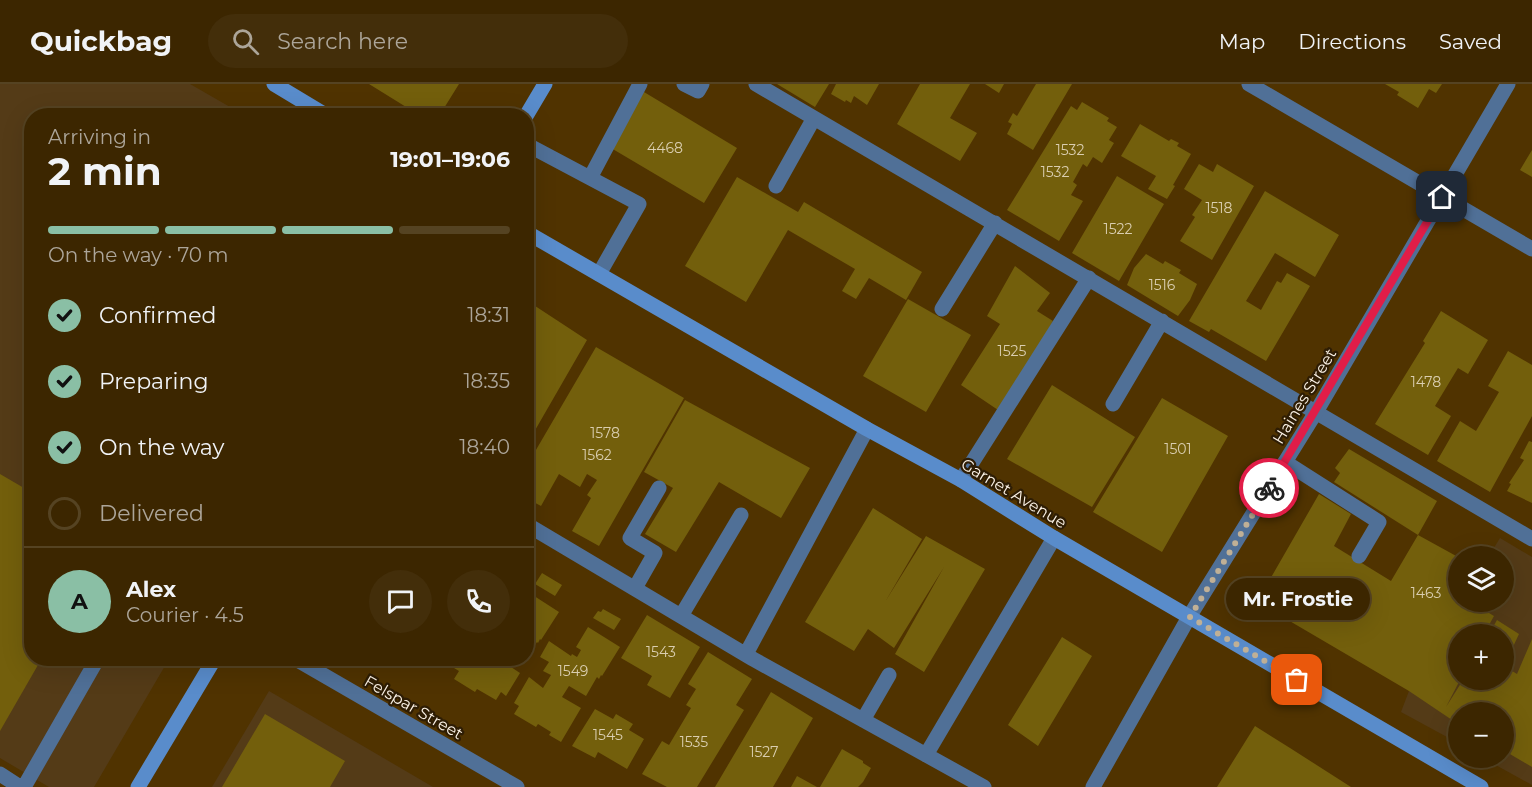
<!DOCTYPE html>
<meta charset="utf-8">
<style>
:root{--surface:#3c2600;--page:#432e0a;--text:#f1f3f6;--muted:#aca599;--line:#554322;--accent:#8abfa5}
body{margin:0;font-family:Montserrat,sans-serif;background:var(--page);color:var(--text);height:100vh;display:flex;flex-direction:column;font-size:22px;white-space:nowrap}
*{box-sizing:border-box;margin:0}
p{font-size:20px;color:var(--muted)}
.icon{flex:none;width:33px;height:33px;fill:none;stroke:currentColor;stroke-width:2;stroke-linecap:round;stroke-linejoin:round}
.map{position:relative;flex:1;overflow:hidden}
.panel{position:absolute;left:24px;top:24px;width:510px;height:558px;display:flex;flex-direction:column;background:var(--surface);border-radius:24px;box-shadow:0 6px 24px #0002,0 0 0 2px var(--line)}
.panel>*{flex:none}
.tools{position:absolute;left:1448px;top:462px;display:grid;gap:12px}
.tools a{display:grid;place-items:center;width:66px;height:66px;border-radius:50%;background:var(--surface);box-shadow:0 6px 24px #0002,0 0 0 2px var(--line);font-size:30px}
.pin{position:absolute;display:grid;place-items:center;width:51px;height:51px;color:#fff;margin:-26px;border-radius:12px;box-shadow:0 3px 9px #0006}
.courier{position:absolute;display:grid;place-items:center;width:60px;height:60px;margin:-30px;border:4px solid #e11d48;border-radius:50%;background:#fff;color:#222;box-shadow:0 2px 8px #0007}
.bubble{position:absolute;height:42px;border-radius:21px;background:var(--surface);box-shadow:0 6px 24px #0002,0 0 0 2px var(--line);font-size:20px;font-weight:700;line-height:42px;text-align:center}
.summary em{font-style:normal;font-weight:700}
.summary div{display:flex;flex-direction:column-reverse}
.summary{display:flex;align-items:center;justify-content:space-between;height:102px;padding:0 24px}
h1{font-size:39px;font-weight:700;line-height:45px}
.bar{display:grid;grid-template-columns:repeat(4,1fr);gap:9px 6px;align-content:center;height:72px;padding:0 24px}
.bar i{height:8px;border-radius:4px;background:var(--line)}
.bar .current{background:var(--accent)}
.bar p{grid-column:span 4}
.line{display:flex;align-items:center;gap:15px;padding:0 24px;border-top:2px solid var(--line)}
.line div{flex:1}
.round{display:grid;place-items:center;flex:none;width:63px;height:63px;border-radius:32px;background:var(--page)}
ol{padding:0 24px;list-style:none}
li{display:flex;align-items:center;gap:18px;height:66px}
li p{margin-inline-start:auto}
li .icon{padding:6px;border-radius:50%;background:var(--accent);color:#111;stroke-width:4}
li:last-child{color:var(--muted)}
li i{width:33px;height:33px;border:3px solid var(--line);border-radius:50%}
header{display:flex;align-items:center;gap:36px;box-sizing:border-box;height:84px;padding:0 30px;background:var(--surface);border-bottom:2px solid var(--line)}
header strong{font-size:28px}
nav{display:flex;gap:33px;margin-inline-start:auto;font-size:21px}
.search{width:420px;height:54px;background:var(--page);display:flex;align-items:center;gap:15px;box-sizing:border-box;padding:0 21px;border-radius:33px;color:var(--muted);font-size:22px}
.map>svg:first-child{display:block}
.built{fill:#543b17;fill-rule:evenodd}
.building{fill:#735f0c}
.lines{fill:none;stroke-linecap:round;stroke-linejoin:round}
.lane{stroke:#507097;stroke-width:15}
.street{stroke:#507097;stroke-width:15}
.secondary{stroke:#598ccb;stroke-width:15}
.done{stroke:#c0b096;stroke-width:6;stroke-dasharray:0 10.8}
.route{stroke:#e11d48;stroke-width:8}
.labels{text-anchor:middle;stroke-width:4.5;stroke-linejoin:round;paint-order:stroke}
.number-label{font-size:14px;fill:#daceb0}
.street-label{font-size:16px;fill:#fcf3e7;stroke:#2e1d04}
</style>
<header>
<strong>Quickbag</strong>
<div class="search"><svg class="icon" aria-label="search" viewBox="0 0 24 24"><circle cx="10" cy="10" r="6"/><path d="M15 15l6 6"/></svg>Search here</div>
<nav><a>Map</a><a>Directions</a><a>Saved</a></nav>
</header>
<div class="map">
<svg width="1532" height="703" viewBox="0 0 1532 703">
<rect width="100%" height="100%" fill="#503300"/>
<path class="built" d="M0 0H190L244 31 32 32V574L169 575 94 703H49L0 674Z
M1500 454 1532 473V701L1483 674H1503V628H1458V659L1401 628 1409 607 1462 518H1503V472H1489ZM1458 550H1503V596H1458Z
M269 607 433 703H212Z"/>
<path class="building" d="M369 0H459L441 29 419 31Z
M777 0H829L815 23Z
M836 0H879L867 21 854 12 851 19 846 16 845 18 831 10Z
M920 0H970L950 34 977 49 960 77 897 40Z
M985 0H1004L999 9Z
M1036 0H1072L1033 66 1007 50 1012 40 1008 38 1013 29 1017 32Z
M1385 0H1442L1436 9 1429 5 1418 24 1397 11 1399 8Z
M644 8 737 64 704 119 611 64Z
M1082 18 1109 34 1107 37 1117 43 1109 56 1114 59 1102 79 1093 73 1087 83 1083 80 1073 98 1077 101 1071 111 1083 117 1059 157 1007 126 1071 22 1077 26Z
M1140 40 1169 57 1171 55 1179 59 1177 62 1191 70 1173 101 1175 102 1167 115 1148 105 1156 92 1121 72Z
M1532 66V93L1520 86Z
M1199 80 1213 88 1217 80 1254 102 1212 176 1180 157 1195 133 1192 131 1202 116 1184 105Z
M1117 92 1164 120 1119 197 1072 169Z
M737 93 798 128 804 118 922 188 906 216 869 194 856 215 842 207 855 185 788 146 746 218 685 182Z
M1265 107 1339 151 1315 193 1275 169 1246 217 1261 226 1277 197 1281 199 1287 189 1310 202 1266 277 1211 245 1209 248 1189 237Z
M1146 170 1163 180 1165 177 1181 186 1179 189 1197 200 1190 216 1178 232 1127 201 1134 184Z
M1015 182 1050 209 1037 227 1053 237 1001 328 961 301 1000 240 987 232Z
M908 215 971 251 926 328 863 292Z
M526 216 587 256 526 362V327L530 322 526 320Z
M1441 227 1488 256 1468 290 1458 284 1435 322 1451 332 1428 371 1375 340 1425 259 1423 257Z
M596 263 684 314 599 462 572 447 591 414 587 411 597 396 587 390 580 403 559 390 541 422 526 414V383Z
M1508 267 1532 281V332L1490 408 1437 377 1460 337 1476 347 1499 308 1488 302Z
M1052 301 1135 353 1092 423 1007 375Z
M1162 314 1228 352 1162 468 1093 428Z
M685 316 810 384 781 434 719 398 676 468 645 450 673 404 644 388Z
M1529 357 1532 358V419L1507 407 1511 400 1509 399 1524 376 1520 374Z
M1349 365 1437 417 1418 451 1458 473V518H1481L1479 523 1494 532 1484 550H1458V596H1460L1446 623 1463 596H1503V550H1489L1497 536 1519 550 1504 582 1517 590 1532 555V683L1503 666V628H1458V640L1409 607 1257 518 1319 410 1351 430 1334 462 1391 497 1418 451 1334 398 1340 389 1335 384Z
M0 390 24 404 32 395V574H42L0 647Z
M873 424 922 455 885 518 926 452 985 485 924 588 895 570 944 483 894 564 868 545 854 567 805 538Z
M542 489 562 501 555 512 535 500Z
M528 508 559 528 541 556 540 555 538 559 537 558 526 575V511Z
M603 525 621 535 614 546 593 534 598 527 601 528Z
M647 531 700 563 670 614 647 601 652 592 621 574Z
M588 543 620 563 602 592 601 591 599 595 597 593 586 612 569 602 562 613 581 624 561 658 549 651 551 648 538 640 536 643 514 630 519 622 514 619 529 593 543 604 551 591 543 587 549 578 540 573 549 557 571 572 572 570 577 573 581 566 576 563Z
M1062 553 1092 572 1038 662 1008 641Z
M708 568 752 595 736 621 744 626 697 703H667L642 690 662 657 669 661 691 624 686 621 696 605 688 600Z
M459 574H504L502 577 520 589 506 612 501 608 496 616 477 605 475 608 454 595 459 587 454 584Z
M771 608 813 634 773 703H715Z
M595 625 613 635 616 630 633 640 629 646 644 655 627 685 598 668 595 674 572 662Z
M265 630 345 677 330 703H222Z
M1255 642 1290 664 1351 703H1217Z
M842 665 863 677V679L871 684 863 698 858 703H820Z
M797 692 817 703H791Z"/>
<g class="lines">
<path class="lane" d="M684 0 698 7 702 0
M756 0 1532 455
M526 60 639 120 599 190
M590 94 640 0
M776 102 814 34
M942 225 995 139
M1113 320 1162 237
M1285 378 1379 438 1359 472
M961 396 1089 194
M526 440 753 575 984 703
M635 504 655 469 630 454 659 404
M681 532 741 431
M746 570 867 345
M863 636 889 591
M926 671 1054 454
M0 690 20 703
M24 703 98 574"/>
<path class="street" d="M1249 0 1532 165
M294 574 517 703
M1093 703 1189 533 1316 328 1508 0"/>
<path class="secondary" d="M274 0 327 32
M526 32 545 0
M526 148 867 345 961 396 1054 454 1481 703
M138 703 215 574"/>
</g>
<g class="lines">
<path class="done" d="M1269 404 1190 533 1297 596"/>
<path class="route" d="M1269 404 1442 113"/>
</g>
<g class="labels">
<g class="number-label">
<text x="665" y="69">4468</text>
<text x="1070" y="71">1532</text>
<text x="1055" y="93">1532</text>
<text x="1219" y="129">1518</text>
<text x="1118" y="150">1522</text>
<text x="1162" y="206">1516</text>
<text x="1012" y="272">1525</text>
<text x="1426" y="303">1478</text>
<text x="605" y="354">1578</text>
<text x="1178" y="370">1501</text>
<text x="597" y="376">1562</text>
<text x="1426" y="514">1463</text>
<text x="661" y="573">1543</text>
<text x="573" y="592">1549</text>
<text x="608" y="656">1545</text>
<text x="694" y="663">1535</text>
<text x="764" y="673">1527</text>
</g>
<g class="street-label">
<text transform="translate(1304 312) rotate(-59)" y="6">Haines Street</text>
<text transform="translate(1014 409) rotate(31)" y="6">Garnet Avenue</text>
<text transform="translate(414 623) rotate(30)" y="6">Felspar Street</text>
</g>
</g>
</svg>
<div class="tools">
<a><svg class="icon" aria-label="layers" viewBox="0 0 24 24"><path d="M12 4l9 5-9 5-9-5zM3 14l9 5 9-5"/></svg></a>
<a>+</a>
<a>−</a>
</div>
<div class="pin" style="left:1297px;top:596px;background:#ea580c"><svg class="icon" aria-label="bag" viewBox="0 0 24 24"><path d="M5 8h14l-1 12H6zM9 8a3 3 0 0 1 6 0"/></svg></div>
<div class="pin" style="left:1442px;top:113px;background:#1f2937"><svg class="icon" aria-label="home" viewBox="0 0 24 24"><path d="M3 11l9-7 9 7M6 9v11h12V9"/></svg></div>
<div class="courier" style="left:1269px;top:404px"><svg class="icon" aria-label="bike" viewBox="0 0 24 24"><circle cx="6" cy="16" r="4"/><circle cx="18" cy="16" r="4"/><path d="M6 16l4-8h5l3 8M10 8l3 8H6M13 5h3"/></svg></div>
<div class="bubble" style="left:1226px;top:494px;width:144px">Mr. Frostie</div>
<section class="panel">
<div class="summary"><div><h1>2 min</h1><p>Arriving in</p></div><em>19:01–19:06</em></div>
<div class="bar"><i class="current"></i><i class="current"></i><i class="current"></i><i></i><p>On the way · 70 m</p></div>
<ol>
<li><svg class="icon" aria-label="check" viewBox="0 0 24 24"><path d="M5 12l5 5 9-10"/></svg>Confirmed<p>18:31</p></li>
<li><svg class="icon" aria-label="check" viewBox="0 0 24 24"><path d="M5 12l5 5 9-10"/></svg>Preparing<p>18:35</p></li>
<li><svg class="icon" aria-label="check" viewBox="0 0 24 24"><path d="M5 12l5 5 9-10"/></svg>On the way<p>18:40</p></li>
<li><i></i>Delivered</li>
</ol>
<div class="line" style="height:108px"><b class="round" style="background:var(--accent);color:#111">A</b><div><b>Alex</b><p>Courier · 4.5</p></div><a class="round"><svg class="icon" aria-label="chat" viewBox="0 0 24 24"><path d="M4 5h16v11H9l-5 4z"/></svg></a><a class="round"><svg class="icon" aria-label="phone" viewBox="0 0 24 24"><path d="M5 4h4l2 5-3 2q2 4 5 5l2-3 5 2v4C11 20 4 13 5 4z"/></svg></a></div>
</section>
</div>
